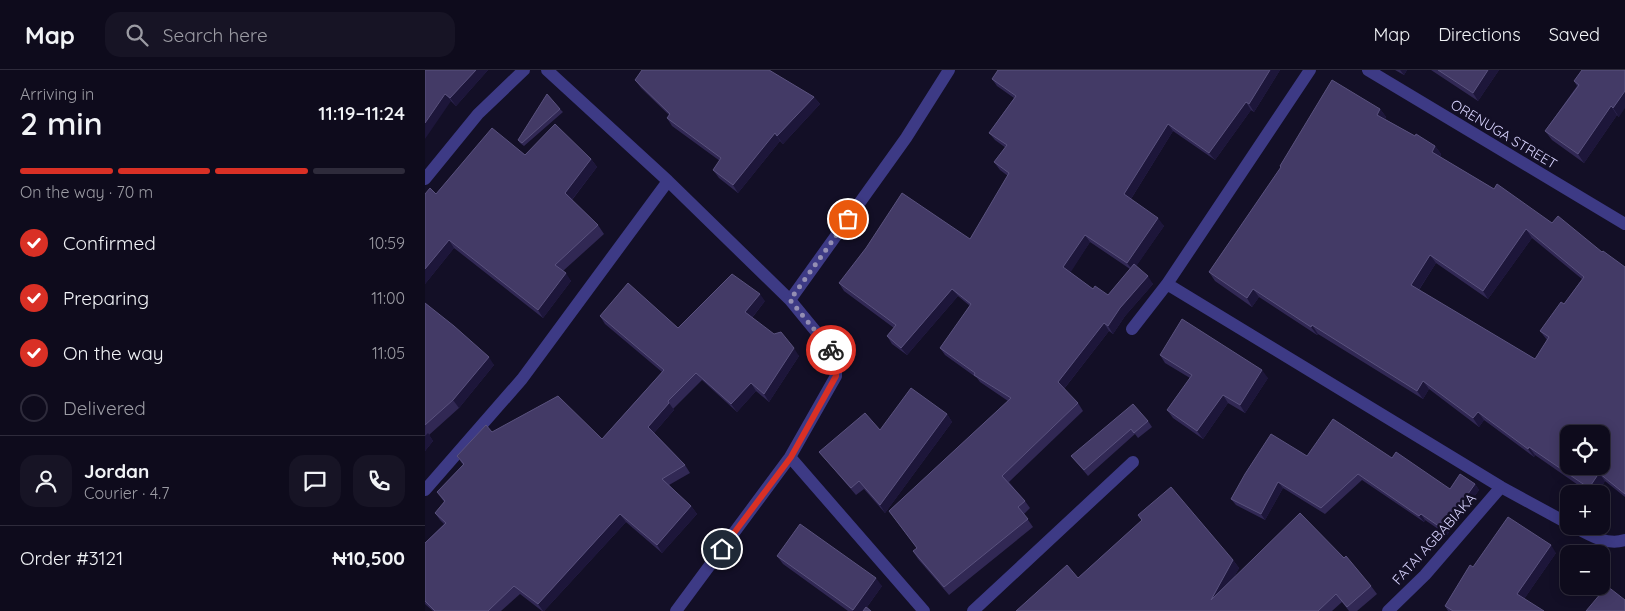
<!DOCTYPE html>
<meta charset="utf-8">
<style>
:root{--surface:#0e0b1c;--page:#171425;--text:#f1f3f6;--muted:#9b9ba3;--line:#2e2b3b;--accent:#d93025}
body{margin:0;font-family:Quicksand,sans-serif;background:var(--page);color:var(--text);height:100vh;display:flex;flex-direction:column;font-size:19px;white-space:nowrap}
*{box-sizing:border-box;margin:0}
p{font-size:16px;color:var(--muted)}
.icon{flex:none;width:28px;height:28px;fill:none;stroke:currentColor;stroke-width:2;stroke-linecap:round;stroke-linejoin:round}
.map{position:relative;flex:1;overflow:hidden}
.side{display:flex;flex-direction:column;background:var(--surface);width:425px}
.side>*{flex:none}
.tools{position:absolute;left:1135px;top:355px;display:grid;gap:10px}
.tools a{display:grid;place-items:center;width:50px;height:50px;border-radius:10px;background:var(--surface);box-shadow:0 2px 12px #0003,0 0 0 1px var(--line);font-size:25px}
.pin{position:absolute;display:grid;place-items:center;width:42px;height:42px;color:#fff;margin:-21px;border:2px solid #fff;border-radius:50%;box-shadow:0 1px 5px #0007}
.courier{position:absolute;display:grid;place-items:center;width:50px;height:50px;margin:-25px;border:4px solid #d93025;border-radius:50%;background:#fff;color:#222;box-shadow:0 1px 6px #0007}
.headline em{font-style:normal;font-weight:600}
.headline div{display:flex;flex-direction:column-reverse}
.headline{display:flex;align-items:center;justify-content:space-between;height:85px;padding:0 20px}
h1{font-size:32px;font-weight:600;line-height:38px}
.bar{display:grid;grid-template-columns:repeat(4,1fr);gap:8px 5px;align-content:center;height:60px;padding:0 20px}
.bar i{height:6px;border-radius:4px;background:var(--line)}
.bar .current{background:var(--accent)}
.bar p{grid-column:span 4}
.line{display:flex;align-items:center;gap:12px;padding:0 20px;border-top:1px solid var(--line)}
.line div{flex:1}
.round{display:grid;place-items:center;flex:none;width:52px;height:52px;border-radius:15px;background:var(--page)}
ol{padding:0 20px;list-style:none}
li{display:flex;align-items:center;gap:15px;height:55px}
li p{margin-inline-start:auto}
li .icon{padding:5px;border-radius:50%;background:var(--accent);color:#fff;stroke-width:4}
li:last-child{color:var(--muted)}
li i{width:28px;height:28px;border:2px solid var(--line);border-radius:50%}
header{display:flex;align-items:center;gap:30px;box-sizing:border-box;height:70px;padding:0 25px;background:var(--surface);border-bottom:1px solid var(--line)}
header strong{font-size:24px}
nav{display:flex;gap:28px;margin-inline-start:auto;font-size:18px}
.search{width:350px;height:45px;background:var(--page);display:flex;align-items:center;gap:12px;box-sizing:border-box;padding:0 18px;border-radius:15px;color:var(--muted);font-size:19px}
main{display:flex;flex:1;min-height:0}
.map>svg:first-child{display:block}
.lines{fill:none;stroke-linecap:round;stroke-linejoin:round}
.minor{stroke:#3d3a85;stroke-width:12}
.wall{fill:#312854;fill-rule:evenodd}
.shaded-wall{fill:#1d163a}
.building{fill:#433a66;stroke:#5a527e;fill-rule:evenodd}
.done{stroke:#948fb3;stroke-width:5;stroke-dasharray:0 9}
.route{stroke:#d93025;stroke-width:6}
.labels{text-anchor:middle;stroke-width:5;stroke-linejoin:round;paint-order:stroke}
.street-label{font-size:14px;fill:#d9d4ff;stroke:#130f26}
</style>
<header>
<strong>Map</strong>
<div class="search"><svg class="icon" aria-label="search" viewBox="0 0 24 24"><circle cx="10" cy="10" r="6"/><path d="M15 15l6 6"/></svg>Search here</div>
<nav><a>Map</a><a>Directions</a><a>Saved</a></nav>
</header>
<main>
<section class="side">
<div class="headline"><div><h1>2 min</h1><p>Arriving in</p></div><em>11:19–11:24</em></div>
<div class="bar"><i class="current"></i><i class="current"></i><i class="current"></i><i></i><p>On the way · 70 m</p></div>
<ol>
<li><svg class="icon" aria-label="check" viewBox="0 0 24 24"><path d="M5 12l5 5 9-10"/></svg>Confirmed<p>10:59</p></li>
<li><svg class="icon" aria-label="check" viewBox="0 0 24 24"><path d="M5 12l5 5 9-10"/></svg>Preparing<p>11:00</p></li>
<li><svg class="icon" aria-label="check" viewBox="0 0 24 24"><path d="M5 12l5 5 9-10"/></svg>On the way<p>11:05</p></li>
<li><i></i>Delivered</li>
</ol>
<div class="line" style="height:90px"><a class="round"><svg class="icon" aria-label="person" viewBox="0 0 24 24"><circle cx="12" cy="8" r="4"/><path d="M4 21q1-7 8-7t8 7"/></svg></a><div><b>Jordan</b><p>Courier · 4.7</p></div><a class="round"><svg class="icon" aria-label="chat" viewBox="0 0 24 24"><path d="M4 5h16v11H9l-5 4z"/></svg></a><a class="round"><svg class="icon" aria-label="phone" viewBox="0 0 24 24"><path d="M5 4h4l2 5-3 2q2 4 5 5l2-3 5 2v4C11 20 4 13 5 4z"/></svg></a></div>
<div class="line" style="height:65px"><div>Order #3121</div><b>₦10,500</b></div>
</section>
<div class="map">
<svg width="1200" height="541" viewBox="0 0 1200 541">
<rect width="100%" height="100%" fill="#130f26"/>
<g class="lines">
<path class="minor" d="M122 0 243 111 365 230 411 286V306L365 387 251 541
M943 0 1200 154
M0 109 53 44 99 0
M742 214 1076 417 1144 454
M365 230 481 68 524 0
M707 259 742 214 885 0
M365 387 499 541
M0 420 97 309 243 111
M1148 456C1164 465 1182 476 1200 470
M548 541 708 392
M963 541 1000 505 1076 417"/>
</g>
<path class="wall" d="M0 0H63L31 36 26 31Z
M855 0 829 42 826 40 790 90 748 61 706 129 739 156 711 196 728 214 700 246 688 264 684 261 639 319 653 333 658 341 584 412 600 431 605 438 599 444 608 457 524 525 493 489 488 481 492 478 464 441 583 331 555 312 552 308 520 285 515 278 545 236 533 226 482 285 467 274 462 266 469 258 419 221 414 213 545 169 583 106 575 100 569 92 581 78 570 70 564 63 589 28 572 16 567 9ZM665 172 705 199 683 225 668 219 645 202Z
M970 0H982L979 5Z
M1006 0H1074L1053 31Z
M1200 0 1194 47 1192 45 1159 93 1127 70 1120 61 1152 16 1149 11Z
M349 3 389 27 395 34 358 74 355 71 313 123 294 108 288 100 295 91 247 56 242 48 244 45 216 18 210 10Z
M135 39 138 42 99 76 95 73 93 70Z
M955 39 961 47 960 49 990 66 1010 76 1016 84 1015 87 1177 182 1200 197V427L1180 411 1172 424H1166L1110 385 1109 387 1059 350 1054 357 1004 319 998 329 893 264 892 265 834 227 827 237 790 211 784 202 856 97 855 96ZM1107 168 1157 209 1139 234 1115 261 1122 270 1110 289 994 220 1011 193 1063 229Z
M100 85 166 89 172 97 147 130 173 155 179 164 138 201 146 211 118 248 29 178 0 214 11 124Z
M340 231 327 248 374 286 344 332 331 321 312 342 277 310 248 339 249 340 229 363 260 395 265 403 244 415 266 436 272 444 237 483 201 452 119 541H117L95 524 76 541H8L0 534V473L19 454 15 450 10 443 19 432 12 422 38 395 32 386 67 362 177 369 237 302 180 254 175 246 253 258Z
M0 233 69 295 34 338 4 365 8 371 0 381Z
M735 285 843 308 820 343 803 333 778 369 748 348 742 340 765 308 740 293Z
M522 344 527 352 460 443 439 419 431 425 400 389 394 382 455 360Z
M723 351 727 357 713 368 710 364 663 406 646 386Z
M882 386 967 388 1025 419 1050 414 1054 420 1022 465 1000 450 999 452 937 410 900 444 858 418 840 450 811 435 806 429Z
M713 445 808 490 814 498 808 509 946 516 952 524 932 541H924L917 532 907 541H591L653 508 717 451Z
M1131 483 1099 529 1119 541H1023L1020 536 1048 497Z
M352 486 457 516 442 537 446 541H423L358 494Z"/>
<path class="shaded-wall" d="M51 0H63L31 36 25 28Z
M845 0H855L829 42 824 34Z
M975 0H982L979 5Z
M1063 0H1074L1053 31 1048 23Z
M1200 21V38L1194 47 1188 38Z
M20 24 26 31 0 69V53Z
M389 27 395 34 358 74 352 66Z
M821 32 826 40 790 90 784 83Z
M1186 36 1192 45 1159 93 1153 84Z
M955 39 961 47 957 53 952 45Z
M743 54 748 61 704 132 699 124Z
M350 63 355 71 313 123 308 115Z
M1010 76 1016 84 1012 90 1007 82Z
M166 89 172 97 145 132 140 123Z
M733 148 739 156 708 201 702 193Z
M1101 159 1107 168 1063 229 1058 221Z
M660 165 665 172 644 205 638 197Z
M24 170 29 178 0 214V199Z
M1005 185 1011 193 991 224 986 215Z
M141 203 146 211 118 248 113 240Z
M723 206 728 214 700 246 688 264 683 256 695 238Z
M527 219 533 226 482 285 476 278Z
M828 219 834 227 827 237 822 228Z
M335 224 340 231 325 250 320 242Z
M679 253 684 261 638 320 633 312Z
M887 255 893 264 892 265 886 257Z
M369 278 374 286 344 332 339 324Z
M64 287 69 295 34 338 28 330Z
M837 300 843 308 820 343 815 335Z
M998 311 1004 319 998 329 992 321Z
M326 313 331 321 312 342 306 334Z
M798 325 803 333 778 369 772 361Z
M244 333 249 340 228 364 223 357Z
M1053 342 1059 350 1054 357 1048 348Z
M522 344 527 352 460 443 455 435Z
M3 363 8 371 0 381V366Z
M1104 377 1110 385 1109 387 1103 379Z
M1174 403 1180 411 1172 424H1168L1164 418Z
M853 412 858 418 840 450 836 444Z
M1050 414 1054 420 1022 465 1018 459Z
M266 436 272 444 237 483 232 475Z
M195 444 201 452 119 541H118L113 534Z
M996 444 1000 450 999 452 994 446Z
M1126 475 1131 483 1097 532 1092 524Z
M808 490 814 498 792 538 786 530Z
M451 508 457 516 439 541H428V540Z"/>
<path class="building" d="M0 0H51L25 28 20 24 0 53Z
M217 0H344L389 27 352 66 350 63 308 115 288 100 296 88 242 48 245 44 210 10Z
M573 0H845L824 34 821 32 784 83 743 54 699 124 733 148 702 193 660 165 638 197 668 219 670 216 683 225 709 194 723 206 695 238 683 256 679 253 633 312 653 333 577 406 600 431 593 437 603 449 519 517 488 481 492 478 464 441 586 328 549 305 550 303 515 278 546 234 527 219 476 278 462 266 471 255 414 213 441 178 477 123 545 169 584 103 569 92 582 75 564 63 591 26 567 9Z
M1013 0H1063L1048 23Z
M1157 0H1200V21L1188 38 1186 36 1153 84 1120 61 1154 15 1149 11Z
M907 10 955 39 952 45 990 66 991 64 1010 76 1007 82 1069 119 1072 114 1127 153 1133 146 1177 182 1178 181 1200 197V424L1174 403 1164 418 1104 377 1103 379 1053 342 1048 348 998 311 992 321 887 255 886 257 828 219 822 228 784 202 856 97 855 96ZM1101 159 1159 207 1139 234 1136 232 1115 261 1124 267 1110 289 986 215 1005 185 1058 221ZM1144 364H1176V396H1144Z
M122 24 135 39 97 73 93 70Z
M130 54 166 89 140 123 173 155 130 195 141 203 113 240 24 170 0 199V124L5 118 11 124 67 58 100 85Z
M307 204 335 224 320 242 349 264 356 262 369 278 339 324 326 313 306 334 271 303 243 331 244 333 223 357 260 395 237 409 266 436 232 475 195 444 113 534 89 516 63 541H10L0 531V473L21 453 10 443 20 431 12 422 39 394 32 386 61 355 67 362 133 326 177 369 239 300 175 246 203 213 253 258Z
M0 233 29 256 64 287 28 330 0 355Z
M757 249 837 300 815 335 798 325 772 361 742 340 767 305 735 285Z
M486 318 522 344 455 435 434 411 426 418 394 382 440 343 455 360Z
M708 334 723 351 709 363 706 359 659 400 646 386Z
M908 349 967 388 971 382 1025 419 1035 404 1050 414 1018 459 996 444 994 446 933 404 896 438 853 412 836 444 806 429 820 404 846 364 882 386Z
M746 417 808 490 786 530 875 443 919 488 921 486 946 516 922 537 911 524 893 541H591L642 495 653 508 717 450 713 445Z
M1083 447 1126 475 1092 524 1119 541H1028L1020 536 1045 495 1048 497Z
M375 454 451 508 428 540 352 486Z
M1182 516 1200 530V541H1161Z
M441 537 446 541H438Z"/>
<g class="lines">
<path class="done" d="M406 280 365 230 423 149"/>
<path class="route" d="M297 479 366 387 411 306V286L406 280"/>
</g>
<g class="labels">
<g class="street-label">
<text transform="translate(1079 64) rotate(31)" y="5">ORENUGA STREET</text>
<text transform="translate(1009 469) rotate(-48)" y="5">FATAI AGBABIAKA</text>
</g>
</g>
</svg>
<div class="tools">
<a><svg class="icon" aria-label="locate" viewBox="0 0 24 24"><circle cx="12" cy="12" r="6"/><path d="M12 2v4M12 18v4M2 12h4M18 12h4"/></svg></a>
<a>+</a>
<a>−</a>
</div>
<div class="pin" style="left:423px;top:149px;background:#ea580c"><svg class="icon" aria-label="bag" viewBox="0 0 24 24"><path d="M5 8h14l-1 12H6zM9 8a3 3 0 0 1 6 0"/></svg></div>
<div class="pin" style="left:297px;top:479px;background:#1f2937"><svg class="icon" aria-label="home" viewBox="0 0 24 24"><path d="M3 11l9-7 9 7M6 9v11h12V9"/></svg></div>
<div class="courier" style="left:406px;top:280px"><svg class="icon" aria-label="bike" viewBox="0 0 24 24"><circle cx="6" cy="16" r="4"/><circle cx="18" cy="16" r="4"/><path d="M6 16l4-8h5l3 8M10 8l3 8H6M13 5h3"/></svg></div>
</div>
</main>
